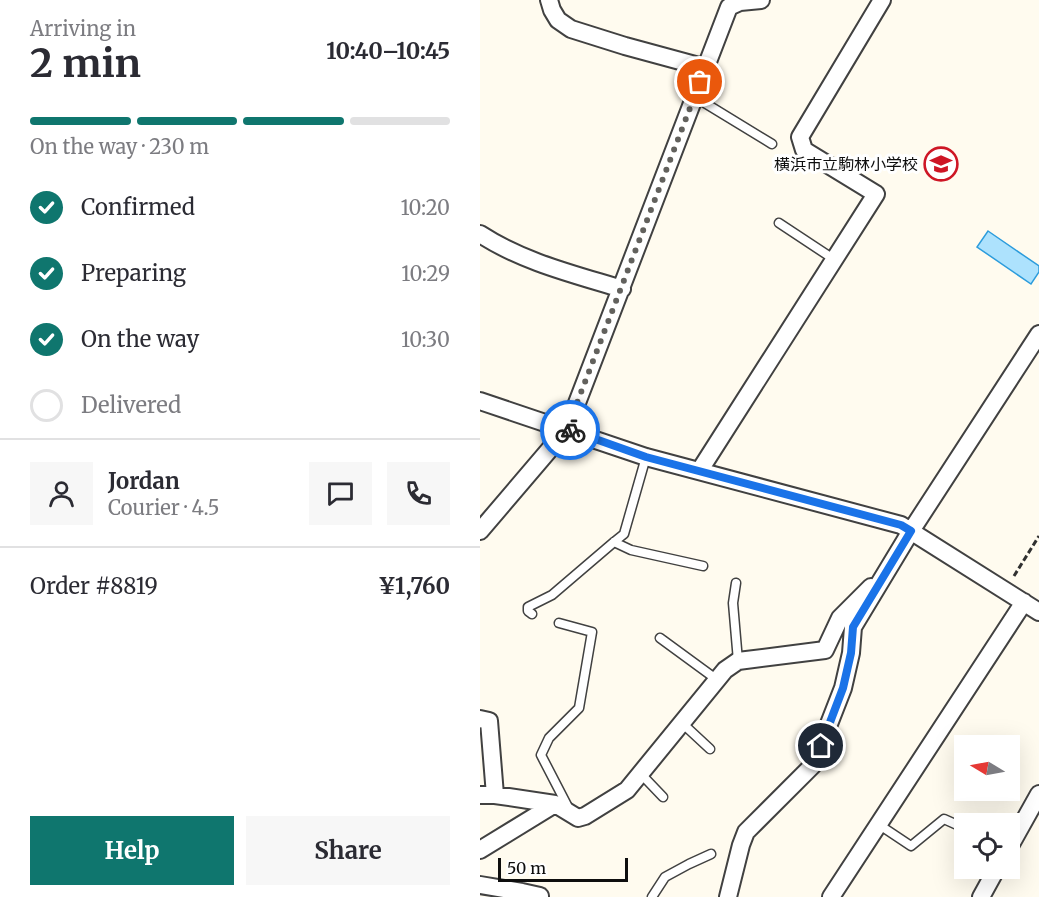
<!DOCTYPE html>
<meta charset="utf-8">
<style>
:root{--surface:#fff;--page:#f7f7f7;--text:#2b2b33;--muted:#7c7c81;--line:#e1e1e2;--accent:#0f766e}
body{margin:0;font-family:Merriweather,"Noto Sans JP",serif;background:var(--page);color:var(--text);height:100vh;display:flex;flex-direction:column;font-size:22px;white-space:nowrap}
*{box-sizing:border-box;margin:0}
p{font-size:20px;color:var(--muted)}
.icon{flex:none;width:33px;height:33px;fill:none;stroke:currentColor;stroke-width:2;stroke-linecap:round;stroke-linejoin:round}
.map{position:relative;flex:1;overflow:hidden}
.details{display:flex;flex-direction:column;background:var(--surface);width:480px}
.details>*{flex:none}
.needle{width:39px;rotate:280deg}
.tools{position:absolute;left:474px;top:735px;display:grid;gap:12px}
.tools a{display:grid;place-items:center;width:66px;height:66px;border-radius:0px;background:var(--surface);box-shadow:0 6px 24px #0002;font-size:30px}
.scale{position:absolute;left:18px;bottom:15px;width:130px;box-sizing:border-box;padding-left:6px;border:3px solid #0e0e0e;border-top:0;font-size:16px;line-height:21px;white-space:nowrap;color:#0e0e0e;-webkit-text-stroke:4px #fff;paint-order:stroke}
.pin{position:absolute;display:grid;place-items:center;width:51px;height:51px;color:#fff;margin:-26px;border:3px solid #fff;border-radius:50%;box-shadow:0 2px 6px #0007}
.courier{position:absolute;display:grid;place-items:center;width:60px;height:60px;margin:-30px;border:4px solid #1a73e8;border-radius:50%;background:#fff;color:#222;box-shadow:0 2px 8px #0007}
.overview em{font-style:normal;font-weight:700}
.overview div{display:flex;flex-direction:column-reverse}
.overview{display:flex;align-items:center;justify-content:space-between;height:102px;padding:0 30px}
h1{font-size:39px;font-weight:700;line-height:45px}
.bar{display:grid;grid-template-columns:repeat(4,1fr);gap:9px 6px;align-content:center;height:72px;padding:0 30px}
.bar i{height:8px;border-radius:4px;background:var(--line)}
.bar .on{background:var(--accent)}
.bar p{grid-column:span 4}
.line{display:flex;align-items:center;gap:15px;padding:0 30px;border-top:2px solid var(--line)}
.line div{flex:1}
.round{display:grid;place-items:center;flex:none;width:63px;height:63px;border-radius:0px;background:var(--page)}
ol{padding:0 30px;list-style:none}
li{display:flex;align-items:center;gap:18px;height:66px}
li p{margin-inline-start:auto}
li .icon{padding:6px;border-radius:50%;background:var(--accent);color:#fff;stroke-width:4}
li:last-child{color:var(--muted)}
li i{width:33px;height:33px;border:3px solid var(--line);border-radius:50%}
.action{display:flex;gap:12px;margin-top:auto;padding:12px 30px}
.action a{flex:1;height:69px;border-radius:0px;background:var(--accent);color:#fff;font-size:24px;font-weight:700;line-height:69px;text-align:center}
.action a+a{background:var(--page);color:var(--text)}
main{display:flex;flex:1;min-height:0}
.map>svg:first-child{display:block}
.water{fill:#ade2fd;stroke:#2c9cdc;stroke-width:1.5}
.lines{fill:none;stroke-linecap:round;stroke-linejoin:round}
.service-casing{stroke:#414141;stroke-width:11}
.minor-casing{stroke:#414141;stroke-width:20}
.path{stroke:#303030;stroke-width:3;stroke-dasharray:6 3;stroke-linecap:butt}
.service{stroke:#fff;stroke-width:8}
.minor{stroke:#fff;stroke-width:16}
.done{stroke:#62615d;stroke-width:6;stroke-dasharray:0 10.8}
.route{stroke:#1a73e8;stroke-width:8}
.labels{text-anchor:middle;stroke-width:6;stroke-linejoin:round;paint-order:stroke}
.poi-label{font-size:16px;fill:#0e0e0e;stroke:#fff;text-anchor:end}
</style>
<main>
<section class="details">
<div class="overview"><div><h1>2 min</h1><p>Arriving in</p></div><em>10:40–10:45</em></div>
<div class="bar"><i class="on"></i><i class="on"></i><i class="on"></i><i></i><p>On the way · 230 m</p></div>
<ol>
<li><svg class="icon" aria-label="check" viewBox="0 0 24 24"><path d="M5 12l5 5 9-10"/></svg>Confirmed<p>10:20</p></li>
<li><svg class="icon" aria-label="check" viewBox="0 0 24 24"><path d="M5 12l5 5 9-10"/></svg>Preparing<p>10:29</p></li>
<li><svg class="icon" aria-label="check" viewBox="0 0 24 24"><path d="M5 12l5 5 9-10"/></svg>On the way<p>10:30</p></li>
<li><i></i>Delivered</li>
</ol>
<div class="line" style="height:108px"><a class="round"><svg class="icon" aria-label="person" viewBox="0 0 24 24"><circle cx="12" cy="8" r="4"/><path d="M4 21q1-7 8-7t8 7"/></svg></a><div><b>Jordan</b><p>Courier · 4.5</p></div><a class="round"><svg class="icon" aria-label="chat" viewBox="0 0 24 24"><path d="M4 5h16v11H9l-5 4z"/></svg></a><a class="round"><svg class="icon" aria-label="phone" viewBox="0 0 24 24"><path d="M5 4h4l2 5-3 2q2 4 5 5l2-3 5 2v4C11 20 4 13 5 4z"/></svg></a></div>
<div class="line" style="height:78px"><div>Order #8819</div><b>¥1,760</b></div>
<div class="action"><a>Help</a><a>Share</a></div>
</section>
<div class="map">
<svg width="559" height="897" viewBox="0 0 559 897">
<rect width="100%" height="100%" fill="#fffbef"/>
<path class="water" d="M508 231 559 266V272L551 284 497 247Z"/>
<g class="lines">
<defs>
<path id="service" d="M215 97 292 144
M299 223 355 260
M134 542 151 550 223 566
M256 583 253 603 258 661
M52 614 48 611V607L72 595 134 542 144 534 166 457
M79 623 112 632 99 708 69 738 61 755 89 809
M180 638 236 679
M202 723 230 749
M161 774 183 797
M398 824 431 846 464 819 484 828
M172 897 185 877 209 864 231 854"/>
<path id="minor" d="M69 0 72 10 78 20 91 29 145 46 226 68
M0 234C43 262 93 274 142 289
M0 401 166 457 421 525 559 612
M220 470 396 194 324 150 320 137 402 0
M0 531 87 429 249 7 260 2 281 0
M0 719 9 721 15 795
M0 795H15L75 804 98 818 105 816 147 790 245 670 258 661 345 650 360 618 391 587
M530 846 559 794
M0 850 75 804
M0 885 42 892 60 896
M248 897 261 845 266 832 333 765 363 688 371 653 373 627 431 531 559 334
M351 897 544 602
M501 897 517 868"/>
</defs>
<use href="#service" class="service-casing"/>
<use href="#minor" class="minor-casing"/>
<path class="path" d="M534 576 559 536"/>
<use href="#service" class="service"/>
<use href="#minor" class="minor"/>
</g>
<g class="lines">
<path class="done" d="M90 430 87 429 220 82"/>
<path class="route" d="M90 430 166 457 421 525 431 531 373 627 371 653 363 688 341 746"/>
</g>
<defs>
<symbol id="school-ring" viewBox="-11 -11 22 22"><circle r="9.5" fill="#fff" stroke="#ce1625" stroke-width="1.5"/><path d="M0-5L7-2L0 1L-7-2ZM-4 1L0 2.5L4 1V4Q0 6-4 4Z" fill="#ce1625"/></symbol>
</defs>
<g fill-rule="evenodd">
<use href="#school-ring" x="442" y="145" width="38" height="38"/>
</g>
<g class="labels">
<g class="poi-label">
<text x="438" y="170">横浜市立駒林小学校</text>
</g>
</g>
</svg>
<div class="tools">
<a><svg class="needle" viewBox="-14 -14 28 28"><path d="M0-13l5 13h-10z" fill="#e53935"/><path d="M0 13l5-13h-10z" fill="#7c7c81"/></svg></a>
<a><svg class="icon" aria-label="locate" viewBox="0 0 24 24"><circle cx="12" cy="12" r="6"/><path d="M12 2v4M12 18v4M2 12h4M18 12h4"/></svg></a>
</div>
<div class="scale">50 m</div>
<div class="pin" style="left:220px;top:82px;background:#ea580c"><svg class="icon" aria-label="bag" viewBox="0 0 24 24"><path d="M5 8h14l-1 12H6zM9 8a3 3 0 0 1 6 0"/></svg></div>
<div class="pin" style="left:341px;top:746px;background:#1f2937"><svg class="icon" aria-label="home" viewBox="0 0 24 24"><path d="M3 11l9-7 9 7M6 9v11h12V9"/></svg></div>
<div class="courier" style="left:90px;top:430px"><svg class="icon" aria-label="bike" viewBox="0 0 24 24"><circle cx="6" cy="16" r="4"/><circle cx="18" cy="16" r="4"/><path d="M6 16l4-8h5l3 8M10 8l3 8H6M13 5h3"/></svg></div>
</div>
</main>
